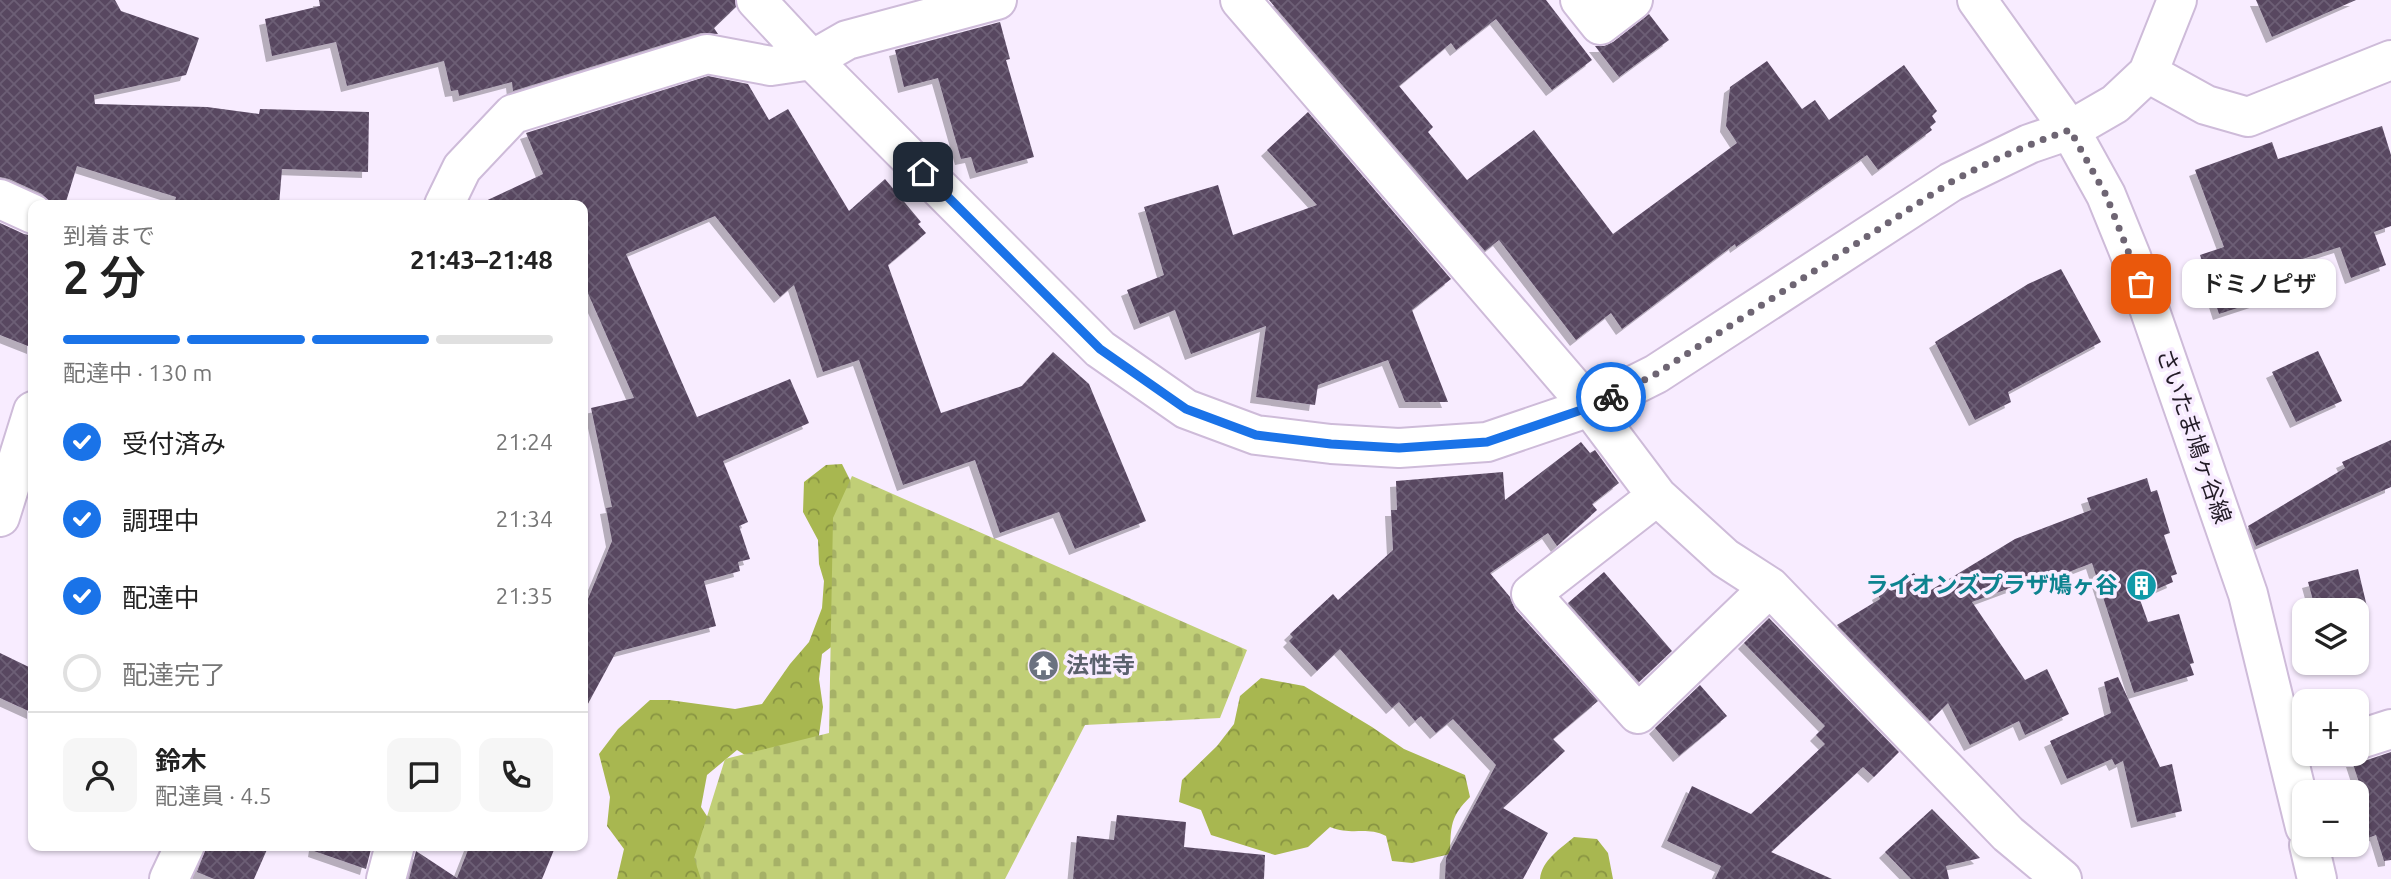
<!DOCTYPE html>
<html lang="ja">
<meta charset="utf-8">
<style>
:root{--surface:#fff;--page:#f6f6f6;--text:#222;--muted:#767676;--line:#e0e0e0;--accent:#1a73e8}
body{margin:0;font-family:Ubuntu,"Noto Sans JP",sans-serif;background:var(--page);color:var(--text);height:100vh;display:flex;flex-direction:column;font-size:26px;white-space:nowrap}
*{box-sizing:border-box;margin:0}
p{font-size:23px;color:var(--muted)}
.icon{flex:none;width:38px;height:38px;fill:none;stroke:currentColor;stroke-width:2;stroke-linecap:round;stroke-linejoin:round}
.map{position:relative;flex:1;overflow:hidden}
.sheet{position:absolute;left:28px;top:200px;width:560px;height:651px;display:flex;flex-direction:column;background:var(--surface);border-radius:14px;box-shadow:0 2px 5px #0004}
.sheet>*{flex:none}
.controls{position:absolute;left:2292px;top:598px;display:grid;gap:14px}
.controls a{display:grid;place-items:center;width:77px;height:77px;border-radius:14px;background:var(--surface);box-shadow:0 2px 5px #0004;font-size:35px}
.pin{position:absolute;display:grid;place-items:center;width:60px;height:60px;color:#fff;margin:-30px;border-radius:14px;box-shadow:0 4px 10px #0006}
.courier{position:absolute;display:grid;place-items:center;width:70px;height:70px;margin:-35px;border:5px solid #1a73e8;border-radius:50%;background:#fff;color:#222;box-shadow:0 2px 9px #0007}
.bubble{position:absolute;height:49px;border-radius:14px;background:var(--surface);box-shadow:0 2px 5px #0004;font-size:23px;font-weight:600;line-height:49px;text-align:center}
.overview em{font-style:normal;font-weight:600}
.overview div{display:flex;flex-direction:column-reverse}
.overview{display:flex;align-items:center;justify-content:space-between;height:119px;padding:0 35px}
h1{font-size:46px;font-weight:600;line-height:52px}
.bar{display:grid;grid-template-columns:repeat(4,1fr);gap:10px 7px;align-content:center;height:84px;padding:0 35px}
.bar i{height:9px;border-radius:5px;background:var(--line)}
.bar .active{background:var(--accent)}
.bar p{grid-column:span 4}
.line{display:flex;align-items:center;gap:18px;padding:0 35px;border-top:2px solid var(--line)}
.line div{flex:1}
.round{display:grid;place-items:center;flex:none;width:74px;height:74px;border-radius:14px;background:var(--page)}
ol{padding:0 35px;list-style:none}
li{display:flex;align-items:center;gap:21px;height:77px}
li p{margin-inline-start:auto}
li .icon{padding:7px;border-radius:50%;background:var(--accent);color:#fff;stroke-width:4}
li:last-child{color:var(--muted)}
li i{width:38px;height:38px;border:4px solid var(--line);border-radius:50%}
.map>svg:first-child{display:block}
.forest{fill:url(#forest-crowns)}
.cemetery{fill:url(#cemetery-stones)}
.building{fill:url(#building-cross-hatch);filter:url(#shadow)}
.lines{fill:none;stroke-linecap:round;stroke-linejoin:round}
.minor-casing{stroke:#cebbd9;stroke-width:42}
.major-casing{stroke:#cebbd9;stroke-width:42}
.minor{stroke:#fff;stroke-width:38}
.major{stroke:#fff;stroke-width:38}
.done{stroke:#6e6573;stroke-width:7;stroke-dasharray:0 12.6}
.route{stroke:#1a73e8;stroke-width:9}
.labels{text-anchor:middle;stroke-width:7;stroke-linejoin:round;paint-order:stroke}
.street-label{font-size:23px;fill:#231c27;stroke:#f8ecff}
.culture-label{font-size:23px;font-weight:bold;fill:#0d838f;stroke:#f8ecff;text-anchor:end}
.worship-label{font-size:23px;font-weight:bold;fill:#5b616d;stroke:#f8ecff;text-anchor:start}
</style>
<div class="map">
<svg width="2391" height="879" viewBox="0 0 2391 879">
<defs>
<pattern id="forest-crowns" width="20" height="18" patternUnits="userSpaceOnUse" patternTransform="scale(1.75)"><rect width="20" height="18" fill="#a8b750"/><path d="M2 6a3 3 0 1 1 6 0M12 15a3 3 0 1 1 6 0" fill="none" stroke="#889442"/></pattern>
<pattern id="cemetery-stones" width="16" height="16" patternUnits="userSpaceOnUse" patternTransform="scale(1.75)"><rect width="16" height="16" fill="#c1cf77"/><path d="M2 7V4a2 2 0 0 1 4 0v3zM10 15v-3a2 2 0 0 1 4 0v3z" fill="#a6b167"/></pattern>
<pattern id="building-cross-hatch" width="8" height="8" patternUnits="userSpaceOnUse" patternTransform="scale(1.75)"><rect width="8" height="8" fill="#584761"/><path d="M0 0l8 8M0 8l8-8" fill="none" stroke="#6c5e74"/></pattern>
<filter id="shadow"><feDropShadow dx="-6" dy="6" stdDeviation="0" flood-color="#0004"/></filter>
</defs>
<rect width="100%" height="100%" fill="#f8ecff"/>
<path class="forest" d="M842 464 856 492 847 635 822 654 819 679 823 707 817 749 761 765 737 750 707 775 701 807 722 839 738 879H617L624 849 607 826 610 797 599 754 618 729 650 700H669L735 709 762 704 790 664 809 642 822 608 824 581 819 564 818 540 803 512 804 482 826 465Z
M1261 678 1304 686 1372 727 1404 749 1465 775 1470 797C1450 817 1451 826 1450 854L1412 863 1392 861 1386 836C1366 826 1353 836 1330 827L1308 847 1275 855 1211 835 1201 810 1179 802 1182 780 1217 746 1234 724 1240 696Z
M1574 837 1597 839 1608 853 1613 879H1540C1542 860 1560 849 1574 837Z"/>
<path class="cemetery" d="M852 476 1247 650 1220 718 1085 725 1005 879H701L694 858 725 759 829 733 833 518Z"/>
<path class="building" d="M0 0H115L121 11 199 38 186 75 94 95 95 104 207 107 259 114 260 109 369 112 368 172 282 169 279 205H174L176 197 77 166 65 205H52L42 194 9 179 0 177Z
M319 0H735L736 7 714 28 718 34 701 33 513 91 512 82 459 96 458 90 451 91 444 61 347 86 336 42 272 56 265 19 320 6Z
M1269 0H1546L1592 60 1552 90 1496 19 1456 50 1451 43 1399 86 1433 127 1428 132 1467 180 1534 130 1613 234 1737 143 1726 126 1730 87 1767 61 1802 109 1815 100 1829 120 1904 65 1937 111 1932 116 1936 122 1930 127 1932 130 1878 170 1867 155 1736 247 1735 244 1622 329 1611 313 1576 340 1499 240 1485 251Z
M2256 0H2356L2272 37Z
M1649 14 1669 40 1619 77 1595 46H1604L1613 42Z
M1000 22 1010 59 1006 60 1034 157 976 173 971 157 961 159 938 78 904 87 895 50Z
M708 76 748 84 769 120 788 109 849 211 885 179 921 222 918 224 926 233 888 265 941 413 1022 386 1053 352 1089 384 1146 521 1075 549 1059 512 1000 533 975 460 903 485 859 360 823 372 794 285 780 297 715 216 626 254 697 417 790 379 809 423 723 461 748 522 739 526 750 559 738 562 740 571 704 581 716 626 616 652 583 713V611L612 541 606 508 612 507 591 408 634 398 583 282V205H477L543 174 526 133Z
M1308 112 1451 279 1412 310 1448 402H1405L1388 360 1318 385 1315 405 1256 397 1266 326 1191 354 1175 310 1140 324 1127 290 1164 275 1144 207 1218 185 1233 235 1317 205 1267 150Z
M2382 126 2391 155V226L2374 232 2386 265 2351 278 2340 247 2268 270 2277 295 2219 314 2200 255 2224 247 2195 170 2272 142 2278 159Z
M0 223 24 234 33 236V348L0 335Z
M2061 269 2101 342 2008 392 2011 402 1975 420 1935 342 2028 284Z
M2318 351 2342 401 2296 422 2272 372Z
M2391 440V487L2256 546 2248 526 2345 468 2342 462Z
M1581 442 1590 453 1595 450 1619 483 1592 504 1597 510 1557 546 1548 533 1490 573 1510 597 1515 609 1598 701 1553 739 1565 751 1503 808 1548 833 1523 879H1445L1446 858 1496 765 1453 719 1436 733 1421 716 1415 721 1399 702 1392 708 1340 649 1317 671 1289 641 1293 637 1290 634 1333 594 1338 600 1393 550 1391 510H1397L1396 481 1503 472 1505 500Z
M2147 478 2151 492 2157 490 2170 533 2164 535 2177 574 2171 576 2173 582 2139 597 2148 622 2179 614 2194 663 2190 664 2194 675 2134 693 2092 563 2048 580 2045 575 1972 602 2025 680 2047 669 2069 714 2025 735 2019 721 1970 745 1948 703 1930 721 1837 625 1880 599 1878 594 1914 573 1926 593 2015 539 2091 510 2087 498Z
M2358 569 2368 611H2316L2308 582Z
M1604 572 1672 651 1639 682 1568 603Z
M1769 618 1899 752 1874 777 1863 767 1771 852 1832 879H1715L1721 866 1667 841 1692 786 1751 814 1825 744 1816 735 1825 726 1744 643Z
M0 653 33 669V713L0 698Z
M2118 677 2160 767 2172 764 2182 811 2137 822 2123 761 2115 765 2112 759 2067 779 2050 741 2111 713 2104 682Z
M1700 685 1727 716 1679 756 1655 728Z
M2391 752V860L2384 861 2376 835 2357 842V807L2366 804 2352 761H2364Z
M1932 809 1980 858 1946 866 1949 879H1911L1885 852Z
M1117 815 1186 822 1184 847 1265 855 1264 879H1073L1077 836 1114 840Z
M207 845H269L254 879H214L197 872Z
M315 845H372L366 869 314 851Z
M470 845H556L542 879H409L416 851 457 878Z"/>
<g class="lines">
<defs>
<path id="minor" d="M756 0 812 60 1100 349 1186 409 1256 435 1331 444 1399 448 1487 442 1590 407 1656 374 1951 182 2029 144 2070 130
M1240 0 1590 407 1657 496 1725 558 1770 587 2008 834 2062 879
M1580 0 1600 25 1633 0
M2148 73 2206 105 2248 117 2391 60
M0 199 33 214
M444 205 462 168 513 114 707 54 771 66 812 60 847 40 997 0
M1657 496 1531 594 1638 714 1770 587
M0 517 33 411
M2357 740 2391 729
M169 879 185 845
M386 879 395 845"/>
<path id="major" d="M1977 0 2070 130 2106 195 2132 259 2248 594 2305 827
M2070 130 2115 104 2148 73 2177 0
M2309 845 2317 879"/>
</defs>
<use href="#minor" class="minor-casing"/>
<use href="#major" class="major-casing"/>
<use href="#minor" class="minor"/>
<use href="#major" class="major"/>
</g>
<g class="lines">
<path class="done" d="M1611 397 1656 374 1951 182C1990 161 2028 144 2070 130L2106 195 2141 284"/>
<path class="route" d="M923 172 1100 349 1186 409 1256 435 1331 444 1399 448 1487 442 1590 407 1611 397"/>
</g>
<defs>
<symbol id="building-disc" viewBox="-11 -11 22 22"><circle r="9.5" fill="#0f9aa8" stroke="#f8ecff"/><path d="M-4-6H4V6H1V3H-1V6H-4ZM-2.5-4.3h1.7v1.8h-1.7ZM.8-4.3h1.7v1.8H.8ZM-2.5-1h1.7V.8h-1.7ZM.8-1h1.7V.8H.8Z" fill="#fff"/></symbol>
<symbol id="temple-disc" viewBox="-11 -11 22 22"><circle r="9.5" fill="#6b7280" stroke="#f8ecff"/><path d="M0-6L5-2H3V0L6.5 2.5H4V6H1.5V3h-3V6H-4V2.5H-6.5L-3 0V-2H-5Z" fill="#fff"/></symbol>
</defs>
<g fill-rule="evenodd">
<use href="#building-disc" x="2124" y="568" width="35" height="35"/>
<use href="#temple-disc" x="1026" y="648" width="35" height="35"/>
</g>
<g class="labels">
<g class="street-label">
<text transform="translate(2194 436) rotate(71)" y="8">さいたま鳩ヶ谷線</text>
</g>
<g class="culture-label">
<text x="2118" y="593">ライオンズプラザ鳩ヶ谷</text>
</g>
<g class="worship-label">
<text x="1066" y="673">法性寺</text>
</g>
</g>
</svg>
<div class="controls">
<a><svg class="icon" aria-label="layers" viewBox="0 0 24 24"><path d="M12 4l9 5-9 5-9-5zM3 14l9 5 9-5"/></svg></a>
<a>+</a>
<a>−</a>
</div>
<div class="pin" style="left:2141px;top:284px;background:#ea580c"><svg class="icon" aria-label="bag" viewBox="0 0 24 24"><path d="M5 8h14l-1 12H6zM9 8a3 3 0 0 1 6 0"/></svg></div>
<div class="pin" style="left:923px;top:172px;background:#1f2937"><svg class="icon" aria-label="home" viewBox="0 0 24 24"><path d="M3 11l9-7 9 7M6 9v11h12V9"/></svg></div>
<div class="courier" style="left:1611px;top:397px"><svg class="icon" aria-label="bike" viewBox="0 0 24 24"><circle cx="6" cy="16" r="4"/><circle cx="18" cy="16" r="4"/><path d="M6 16l4-8h5l3 8M10 8l3 8H6M13 5h3"/></svg></div>
<div class="bubble" style="left:2182px;top:259px;width:154px">ドミノピザ</div>
<section class="sheet">
<div class="overview"><div><h1>2 分</h1><p>到着まで</p></div><em>21:43–21:48</em></div>
<div class="bar"><i class="active"></i><i class="active"></i><i class="active"></i><i></i><p>配達中 · 130 m</p></div>
<ol>
<li><svg class="icon" aria-label="check" viewBox="0 0 24 24"><path d="M5 12l5 5 9-10"/></svg>受付済み<p>21:24</p></li>
<li><svg class="icon" aria-label="check" viewBox="0 0 24 24"><path d="M5 12l5 5 9-10"/></svg>調理中<p>21:34</p></li>
<li><svg class="icon" aria-label="check" viewBox="0 0 24 24"><path d="M5 12l5 5 9-10"/></svg>配達中<p>21:35</p></li>
<li><i></i>配達完了</li>
</ol>
<div class="line" style="height:126px"><a class="round"><svg class="icon" aria-label="person" viewBox="0 0 24 24"><circle cx="12" cy="8" r="4"/><path d="M4 21q1-7 8-7t8 7"/></svg></a><div><b>鈴木</b><p>配達員 · 4.5</p></div><a class="round"><svg class="icon" aria-label="chat" viewBox="0 0 24 24"><path d="M4 5h16v11H9l-5 4z"/></svg></a><a class="round"><svg class="icon" aria-label="phone" viewBox="0 0 24 24"><path d="M5 4h4l2 5-3 2q2 4 5 5l2-3 5 2v4C11 20 4 13 5 4z"/></svg></a></div>
</section>
</div>
